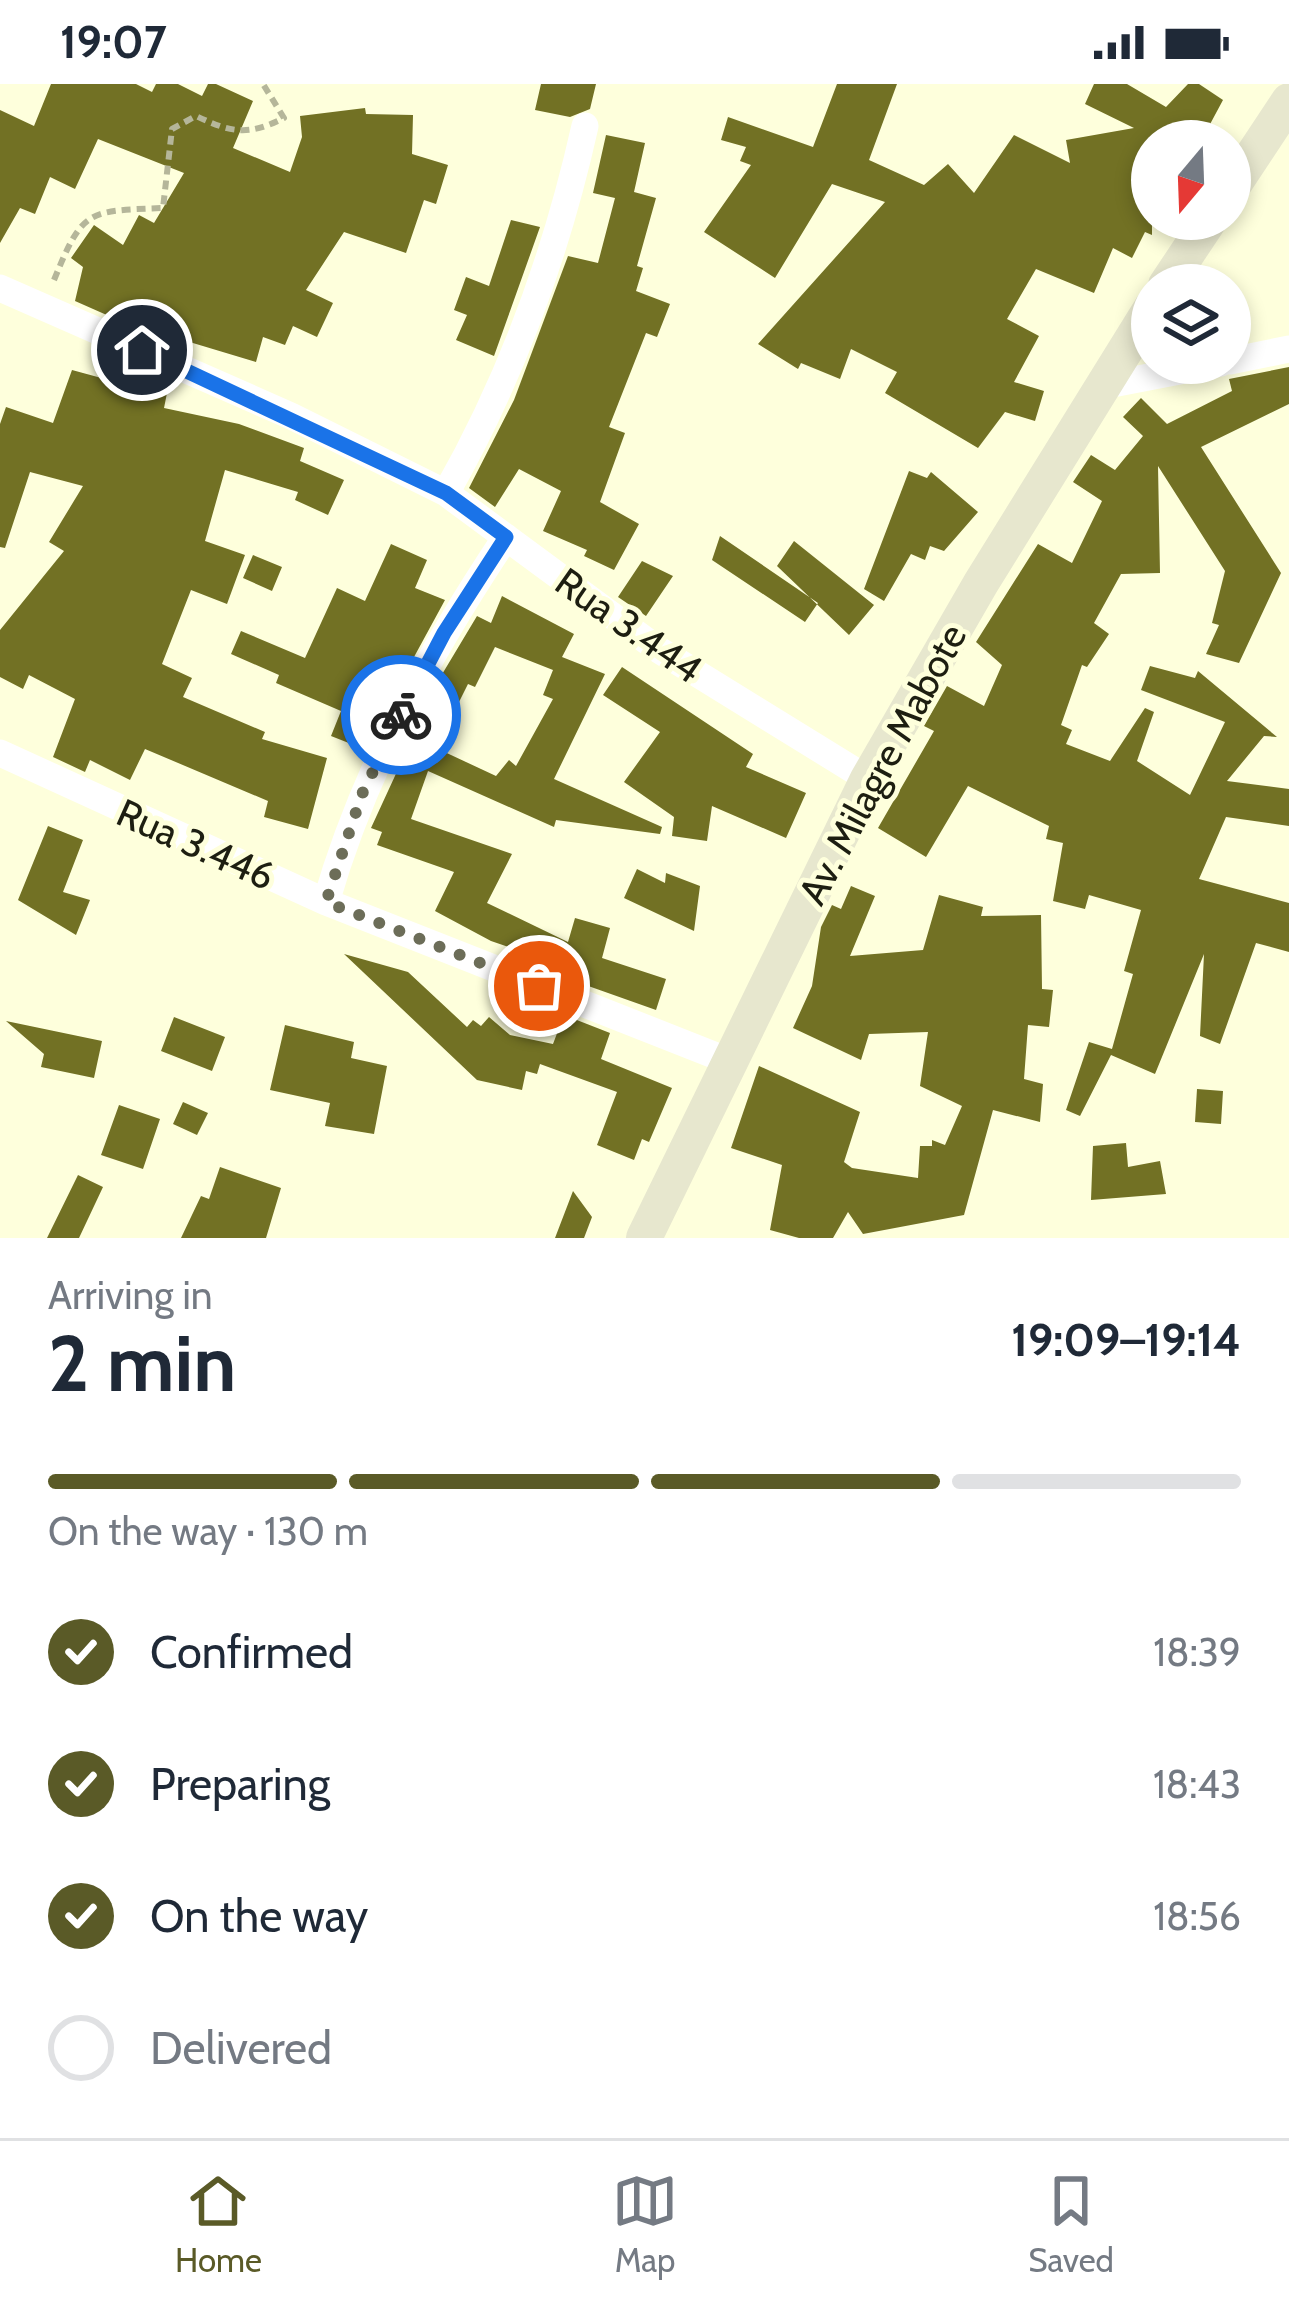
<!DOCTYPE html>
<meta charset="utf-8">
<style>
:root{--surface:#fff;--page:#f2f2f3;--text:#1f2937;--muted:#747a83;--line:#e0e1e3;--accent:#5a5a27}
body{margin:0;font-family:Cabin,sans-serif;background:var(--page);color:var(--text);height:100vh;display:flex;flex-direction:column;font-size:45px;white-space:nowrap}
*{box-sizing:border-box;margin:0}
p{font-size:39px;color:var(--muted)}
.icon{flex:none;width:66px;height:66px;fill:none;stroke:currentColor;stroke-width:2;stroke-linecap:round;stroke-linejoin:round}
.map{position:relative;height:1154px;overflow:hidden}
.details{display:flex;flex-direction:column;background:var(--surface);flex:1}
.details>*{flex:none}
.needle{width:78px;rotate:199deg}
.controls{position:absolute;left:1131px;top:36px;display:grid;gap:24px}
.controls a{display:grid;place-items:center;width:120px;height:120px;border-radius:50%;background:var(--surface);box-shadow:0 6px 18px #0003;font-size:60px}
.pin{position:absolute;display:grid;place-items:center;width:102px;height:102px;color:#fff;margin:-51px;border:6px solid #fff;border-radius:50%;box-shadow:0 3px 12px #0007}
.courier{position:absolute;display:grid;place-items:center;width:120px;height:120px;margin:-60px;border:9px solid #1a73e8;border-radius:50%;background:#fff;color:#222;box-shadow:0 3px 15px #0007}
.overview em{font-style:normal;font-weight:800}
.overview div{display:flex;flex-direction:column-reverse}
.overview{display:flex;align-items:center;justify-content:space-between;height:204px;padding:0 48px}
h1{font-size:78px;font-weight:800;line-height:90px}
.bar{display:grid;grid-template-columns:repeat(4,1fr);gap:18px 12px;align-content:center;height:144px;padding:0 48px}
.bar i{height:15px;border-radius:9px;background:var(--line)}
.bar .selected{background:var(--accent)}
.bar p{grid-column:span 4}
ol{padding:0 48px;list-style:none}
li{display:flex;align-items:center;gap:36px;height:132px}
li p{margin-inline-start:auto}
li .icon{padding:12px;border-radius:50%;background:var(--accent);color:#fff;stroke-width:4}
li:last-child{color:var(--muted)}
li i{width:66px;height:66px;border:6px solid var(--line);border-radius:50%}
.status{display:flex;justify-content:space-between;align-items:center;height:84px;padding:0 60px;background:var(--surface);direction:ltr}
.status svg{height:33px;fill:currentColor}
.dock{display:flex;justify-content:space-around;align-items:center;height:168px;border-top:3px solid var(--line);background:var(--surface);font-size:33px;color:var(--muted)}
.dock a{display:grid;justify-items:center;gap:6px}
.dock .selected{color:var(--accent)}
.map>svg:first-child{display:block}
.building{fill:#727124;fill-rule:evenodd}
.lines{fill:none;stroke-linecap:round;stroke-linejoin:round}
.path{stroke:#b5b69a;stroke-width:6;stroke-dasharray:9 6;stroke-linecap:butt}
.street{stroke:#fff;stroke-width:27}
.secondary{stroke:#e7e7ce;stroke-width:36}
.done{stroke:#6c6d58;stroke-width:12;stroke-dasharray:0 21.6}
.route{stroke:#1a73e8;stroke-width:15}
.labels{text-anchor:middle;stroke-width:10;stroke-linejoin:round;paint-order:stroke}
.street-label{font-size:39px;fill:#1d1e11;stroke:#feffdc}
</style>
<div class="status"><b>19:07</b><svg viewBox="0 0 49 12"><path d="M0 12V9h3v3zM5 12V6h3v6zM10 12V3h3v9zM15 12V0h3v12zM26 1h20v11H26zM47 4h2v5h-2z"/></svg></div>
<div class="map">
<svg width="1289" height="1154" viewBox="0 0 1289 1154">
<rect width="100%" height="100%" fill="#feffdc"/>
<path class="building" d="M51 0H136L152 8 156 0H178L202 12 208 0H216L253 17 233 64 290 88 302 53 300 32 365 24 366 30 413 31 412 70 448 81 436 120 424 116 406 169 344 148 306 206 333 219 317 253 293 242 285 261 263 253 256 278 163 250 161 255 75 217 83 183 71 174 94 141 123 161 139 131 154 139 184 89 98 55 75 105 50 93 35 130 20 124 0 159V26L34 42Z
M541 0H596L590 25 570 33 535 26Z
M837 0H897L869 76 924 101 948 80 974 109 1014 51 1070 79 1066 56 1134 44 1085 20 1094 0H1127L1166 23 1188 0H1199L1223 16 1201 57 1152 52V151L1145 148 1132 174 1113 164 1094 209 1036 185 1007 235 1039 252 1014 298 1044 307 1035 337 1005 328 978 364 885 309 897 288 851 265 840 295 801 279 798 285 758 260 885 118 832 100 775 194 704 148 751 81 740 77 746 63 721 56 728 33 813 63Z
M606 51 645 59 634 108 656 114 637 182 643 184 636 207 670 220 657 253 646 249 609 343 625 349 600 418 639 440 614 486 584 472 587 466 543 447 561 407 519 385 495 423 469 404 514 316 568 172 598 179 615 114 593 109Z
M511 136 540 143 494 272 456 256 467 231 454 226 466 193 489 202Z
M1289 283V320L1201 363 1281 489 1239 579 1206 570 1219 541 1212 539 1225 487 1158 382 1160 489 1121 490 1094 539 1109 550 1087 583 1082 581 1061 641 1072 646 1066 660 1110 677 1145 624 1154 628 1137 677 1190 711 1225 638 1141 606 1150 582 1195 594 1198 587 1277 653 1264 652 1227 697 1289 705V742L1226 733 1199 795 1289 819V868L1256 859 1220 960 1200 952 1204 870 1155 990 1111 971 1080 1032 1066 1026 1089 958 1112 965 1133 890 1124 887 1141 826 1089 811 1085 825 1053 817 1063 759 1046 755 1049 742 968 702 926 773 878 744 934 647 924 642 947 602 984 622 1002 581 976 558 1038 460 1072 479 1102 417 1073 398 1091 371 1115 386 1143 352 1123 333 1141 314 1167 340 1232 307 1229 295Z
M72 286 138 304 139 298 168 304 164 324 239 340 304 364 300 377 344 396 328 431 295 416 298 408 225 386 205 457 245 471 227 520 191 506 162 580 192 594 183 613 265 648 262 655 327 674 308 745 264 733 268 717 145 665 130 696 90 676 85 688 53 673 75 615 29 591 23 605 0 593V546L64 467 49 458 83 402 30 388 5 464 0 463V340L6 323 53 339Z
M909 387 927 394 931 388 978 428 944 467 930 462 925 476 911 470 884 517 864 505Z
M720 452 818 519 805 538 712 476Z
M794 457 874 521 849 551 777 482Z
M391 460 427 476 415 504 445 516 364 665 331 652 341 627 276 599 279 591 231 570 241 547 305 574 337 504 365 517Z
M253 471 282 483 272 507 243 494Z
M642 477 673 492 646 532 618 513Z
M502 512 574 550 562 573 605 590 554 695 662 743 660 750 556 736 554 743 428 687 411 735 512 770 487 819 568 858 575 834 610 844 602 874 666 895 656 926 577 898 580 888 491 857 435 827 454 788 377 761 382 748 371 744 441 592 477 532 491 539ZM495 563 553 586 543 611 553 615 516 682 509 676 496 692 436 664 468 600 475 603Z
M622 583 753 670 746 683 806 709 786 754 712 722 707 757 672 752 674 733 624 698 660 648 603 611Z
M48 742 83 756 63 808 90 816 76 851 18 816Z
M637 785 665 799 666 789 700 802 694 847 624 814Z
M851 802 875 812 850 872 923 866 939 811 983 823 981 832 1041 831 1042 905 1053 906 1049 943 1028 941 1024 995 1043 1000 1040 1038 993 1026 964 1131 863 1150 848 1128 833 1154H799L770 1146 782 1081 731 1064 759 982 860 1028 844 1078 852 1084 918 1094 920 1062H932V1056L945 1061 962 1022 920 1002 928 948 869 950 861 976 793 944 812 902 821 843 832 821 841 825Z
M344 870 408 888 467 943 473 936 481 942 489 933 510 951 553 960 564 931 610 949 601 975 672 1004 649 1058 642 1055 634 1076 597 1061 617 1008 540 980 537 990 526 987 522 1006 477 996Z
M174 933 225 953 212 987 161 967Z
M6 937 102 957 94 994 41 983 44 970Z
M285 941 354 958 351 974 387 982 374 1050 325 1042 330 1019 270 1006Z
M1197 1005 1223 1007 1221 1040 1195 1038Z
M183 1018 208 1029 197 1051 173 1040Z
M119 1021 160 1035 143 1085 101 1071Z
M1126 1059 1128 1083 1160 1077 1166 1110 1091 1116 1093 1062Z
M220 1083 281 1104 266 1154H181L201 1112 209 1115Z
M78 1091 103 1103 79 1154H47Z
M573 1107 592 1133 584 1154H555Z"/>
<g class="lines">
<path class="path" d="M54 196C83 125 87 127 163 124L172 45 196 32C232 49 248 52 284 34L263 0"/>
<path class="street" d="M0 204 291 332 446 409 659 566 868 695
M1230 277 1289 265
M1102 302 1221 279
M446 409C512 293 556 172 585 42
M0 669 326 818 729 977
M326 818C364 686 430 567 506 453"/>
<path class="secondary" d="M1230 106 1289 17
M1166 201 1210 135
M644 1154 868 695 981 499 1152 223"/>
</g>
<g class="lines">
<path class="done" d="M401 631 362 710 326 818 539 902"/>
<path class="route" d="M142 266 446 409 506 453 444 549 401 631"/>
</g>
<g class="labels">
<g class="street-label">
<text transform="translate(629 541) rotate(35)" y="14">Rua 3.444</text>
<text transform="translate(882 680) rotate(-62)" y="14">Av. Milagre Mabote</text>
<text transform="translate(196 760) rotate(24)" y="14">Rua 3.446</text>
</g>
</g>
</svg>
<div class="controls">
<a><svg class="needle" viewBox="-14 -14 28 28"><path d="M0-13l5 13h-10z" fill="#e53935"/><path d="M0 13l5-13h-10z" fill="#747a83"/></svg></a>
<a><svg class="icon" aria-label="layers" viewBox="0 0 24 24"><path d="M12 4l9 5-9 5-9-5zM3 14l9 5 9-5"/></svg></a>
</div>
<div class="pin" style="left:539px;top:902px;background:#ea580c"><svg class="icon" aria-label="bag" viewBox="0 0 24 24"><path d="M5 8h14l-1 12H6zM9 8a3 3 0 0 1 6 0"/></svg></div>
<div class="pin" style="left:142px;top:266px;background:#1f2937"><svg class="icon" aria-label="home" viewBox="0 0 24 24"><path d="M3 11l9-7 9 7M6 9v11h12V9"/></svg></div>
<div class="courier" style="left:401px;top:631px"><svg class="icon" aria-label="bike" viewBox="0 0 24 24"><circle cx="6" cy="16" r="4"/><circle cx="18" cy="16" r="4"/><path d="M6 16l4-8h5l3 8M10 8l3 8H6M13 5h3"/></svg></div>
</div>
<section class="details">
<div class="overview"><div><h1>2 min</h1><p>Arriving in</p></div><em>19:09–19:14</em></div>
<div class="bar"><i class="selected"></i><i class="selected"></i><i class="selected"></i><i></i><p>On the way · 130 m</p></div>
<ol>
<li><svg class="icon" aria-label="check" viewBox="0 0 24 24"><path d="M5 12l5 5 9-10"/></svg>Confirmed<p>18:39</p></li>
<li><svg class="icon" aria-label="check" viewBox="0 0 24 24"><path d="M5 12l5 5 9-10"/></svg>Preparing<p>18:43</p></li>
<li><svg class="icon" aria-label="check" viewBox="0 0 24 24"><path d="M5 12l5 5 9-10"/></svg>On the way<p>18:56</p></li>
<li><i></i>Delivered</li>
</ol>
</section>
<nav class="dock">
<a class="selected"><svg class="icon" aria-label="home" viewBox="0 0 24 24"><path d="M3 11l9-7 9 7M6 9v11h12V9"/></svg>Home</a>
<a><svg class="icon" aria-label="map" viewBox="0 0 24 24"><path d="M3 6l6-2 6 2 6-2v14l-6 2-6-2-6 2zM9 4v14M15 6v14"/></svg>Map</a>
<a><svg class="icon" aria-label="saved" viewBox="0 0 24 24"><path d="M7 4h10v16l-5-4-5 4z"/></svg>Saved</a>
</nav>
